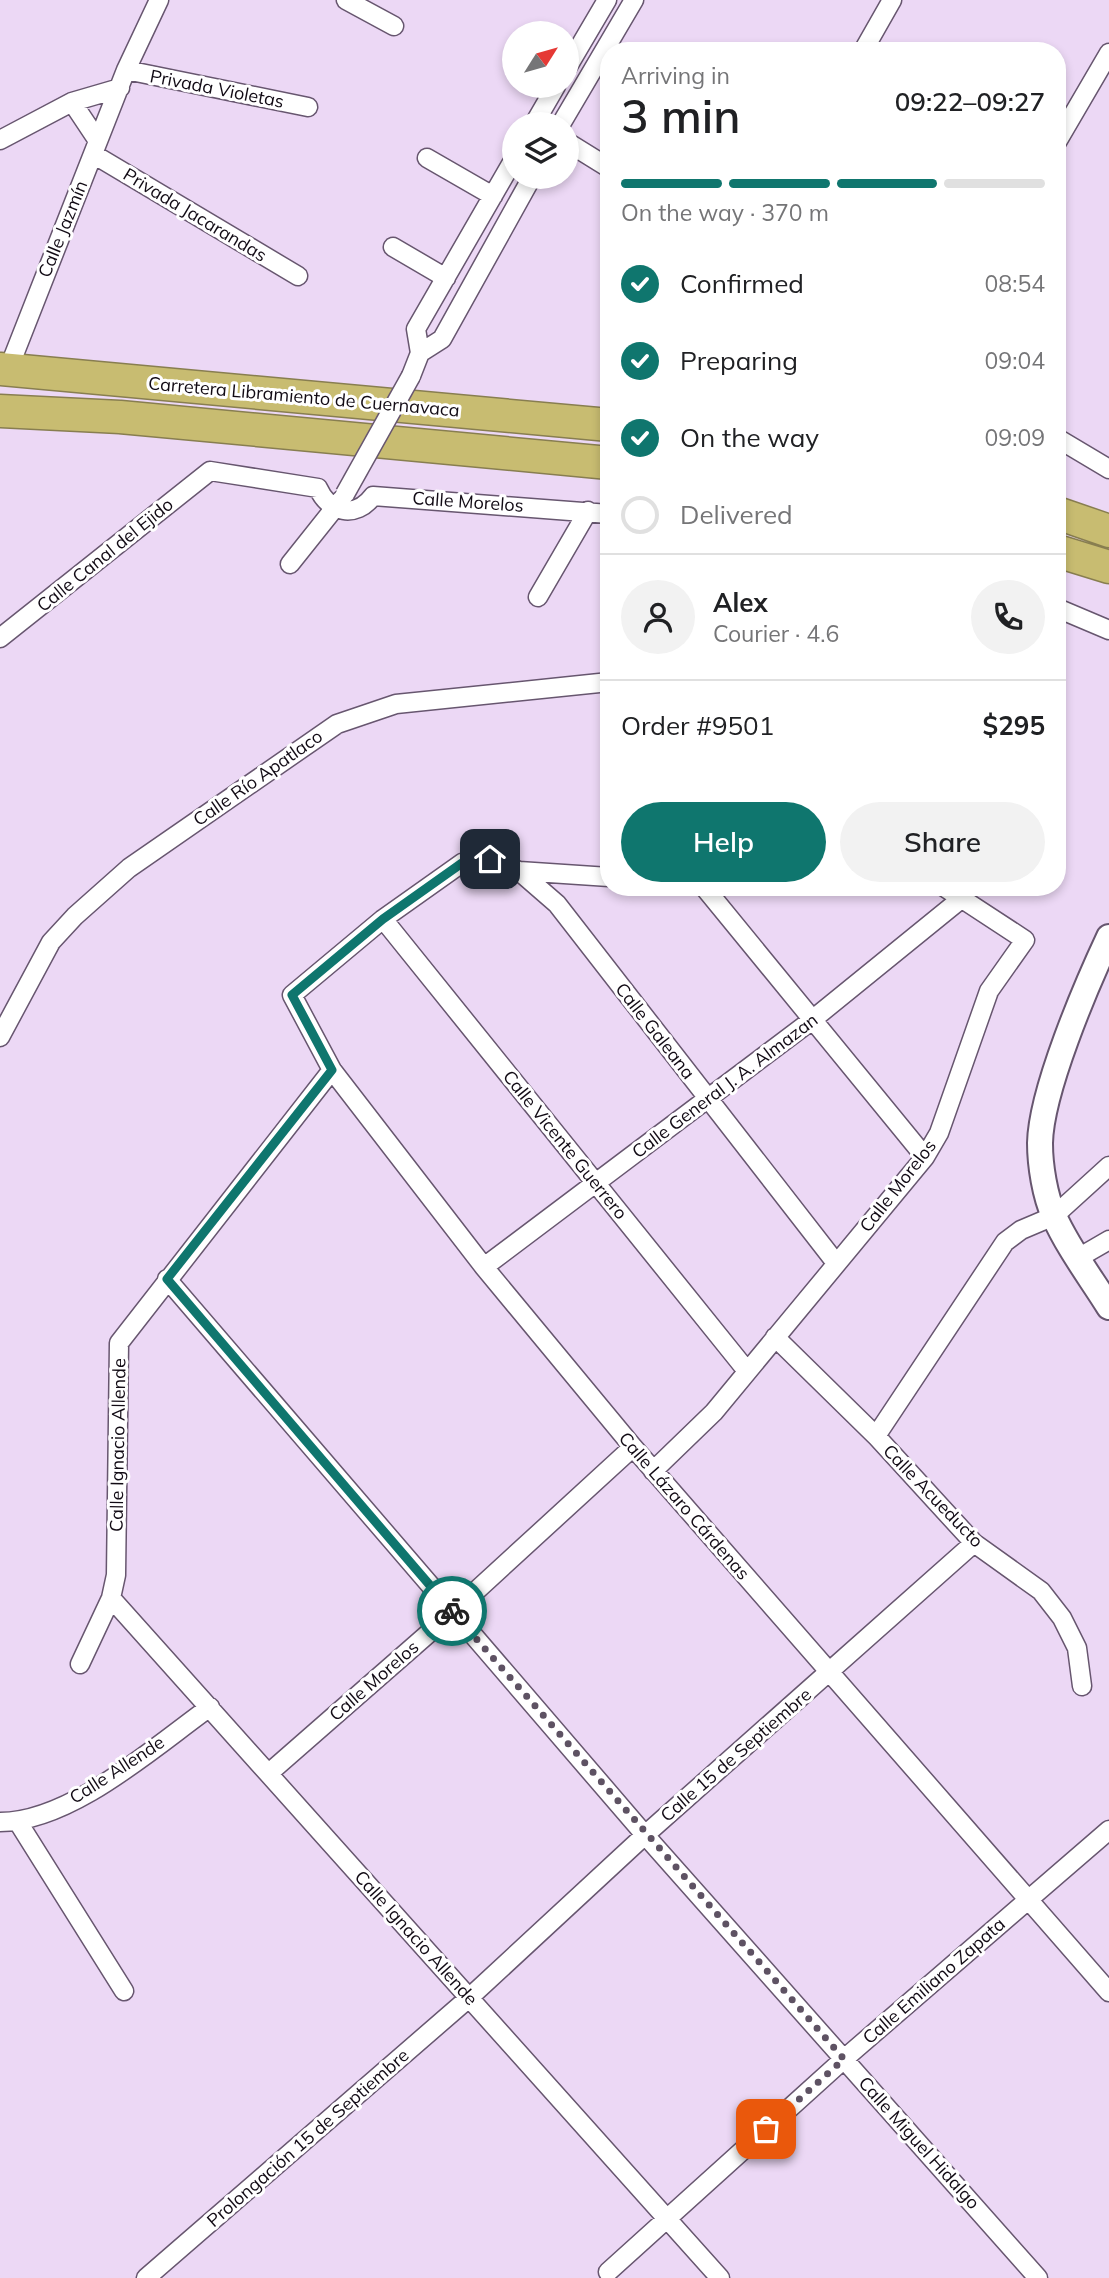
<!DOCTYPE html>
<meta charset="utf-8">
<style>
:root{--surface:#fff;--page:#f2f2f2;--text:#202124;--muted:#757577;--line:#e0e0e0;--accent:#0f766e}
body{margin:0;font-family:Mulish,sans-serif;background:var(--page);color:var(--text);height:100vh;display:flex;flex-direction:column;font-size:26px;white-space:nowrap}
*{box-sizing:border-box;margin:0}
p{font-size:23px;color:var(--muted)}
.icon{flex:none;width:38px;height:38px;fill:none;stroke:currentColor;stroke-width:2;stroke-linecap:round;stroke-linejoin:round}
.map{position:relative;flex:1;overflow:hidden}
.details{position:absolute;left:600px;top:42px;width:466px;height:854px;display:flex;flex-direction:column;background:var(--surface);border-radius:28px;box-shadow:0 4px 10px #0003}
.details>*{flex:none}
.needle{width:46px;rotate:53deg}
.controls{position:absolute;left:502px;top:21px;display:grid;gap:14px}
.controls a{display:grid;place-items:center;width:77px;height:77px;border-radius:50%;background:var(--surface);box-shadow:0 4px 10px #0003;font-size:35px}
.pin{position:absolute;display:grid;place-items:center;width:60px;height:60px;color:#fff;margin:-30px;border-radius:14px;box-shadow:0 4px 10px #0006}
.courier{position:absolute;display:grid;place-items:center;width:70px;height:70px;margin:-35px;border:5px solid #0f766e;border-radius:50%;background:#fff;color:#222;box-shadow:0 2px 9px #0007}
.head em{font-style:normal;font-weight:600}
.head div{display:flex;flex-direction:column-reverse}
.head{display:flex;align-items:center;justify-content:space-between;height:119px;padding:0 21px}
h1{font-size:46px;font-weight:600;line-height:52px}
.bar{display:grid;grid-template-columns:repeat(4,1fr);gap:10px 7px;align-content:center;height:84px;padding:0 21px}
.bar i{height:9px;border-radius:5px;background:var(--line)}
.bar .on{background:var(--accent)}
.bar p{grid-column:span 4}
.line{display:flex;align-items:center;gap:18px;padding:0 21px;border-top:2px solid var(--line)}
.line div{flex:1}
.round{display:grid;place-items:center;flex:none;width:74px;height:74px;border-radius:37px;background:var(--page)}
ol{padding:0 21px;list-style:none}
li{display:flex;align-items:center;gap:21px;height:77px}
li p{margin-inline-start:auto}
li .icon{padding:7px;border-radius:50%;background:var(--accent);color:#fff;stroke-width:4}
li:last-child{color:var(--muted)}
li i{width:38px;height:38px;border:4px solid var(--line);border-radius:50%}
.action{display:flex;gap:14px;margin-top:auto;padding:14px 21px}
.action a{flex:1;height:80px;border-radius:42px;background:var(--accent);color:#fff;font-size:28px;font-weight:600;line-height:80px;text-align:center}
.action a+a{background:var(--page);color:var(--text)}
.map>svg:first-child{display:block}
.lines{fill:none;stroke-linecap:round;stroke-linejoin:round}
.street-casing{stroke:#67566f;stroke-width:21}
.secondary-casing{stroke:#67566f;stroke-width:28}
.highway-casing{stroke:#887e50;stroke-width:35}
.street{stroke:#fff;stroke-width:18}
.secondary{stroke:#fff;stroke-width:24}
.highway{stroke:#c8bc71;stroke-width:32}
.street-bridge-casing{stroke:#67566f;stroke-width:21;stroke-linecap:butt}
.street-bridge{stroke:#fff;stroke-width:18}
.done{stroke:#5e5263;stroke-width:7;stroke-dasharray:0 12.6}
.route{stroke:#0f766e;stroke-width:9}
.labels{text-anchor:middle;stroke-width:6;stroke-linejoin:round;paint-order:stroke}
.street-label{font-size:18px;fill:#110a14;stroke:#fff}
</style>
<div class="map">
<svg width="1109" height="2278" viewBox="0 0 1109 2278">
<rect width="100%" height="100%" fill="#ecd8f5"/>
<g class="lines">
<defs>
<path id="street" d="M346 0 394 26
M863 51 892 0
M567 68 607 0
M126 70 308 107
M72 102 98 141
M534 124 556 86
M561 124 634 0
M0 140 72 102 120 88
M567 142 609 168
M1057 142 1109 53
M93 154 298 276
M427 158 493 196
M393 247 446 278
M420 353 442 339 532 177
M8 370 126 70 159 0
M411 376 420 353 416 329 514 159
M1057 438 1109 469
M290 564 341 500
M538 597 588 511
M1057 608 1109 630
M0 638 210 471 318 488C329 513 356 519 373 496L609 514
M519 871 609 877
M704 887 925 1157
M383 919 747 1371
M0 1037 51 942 75 916 129 868 337 724 396 704 609 682
M1078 1258 1109 1240
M836 1263 557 904 519 871 490 859 462 863 383 919 292 995 332 1070 484 1267 633 1447 1109 1992
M484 1267 812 1020 961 899
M167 1279 645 1835 1038 2278
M775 1337 876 1436 974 1543 1041 1591 1062 1618 1077 1648 1082 1686
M876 1436 1005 1242 1021 1230 1054 1216 1109 1166
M653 1471 714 1412 925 1157 939 1133 989 991 1025 940 944 887
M111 1598 720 2278
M80 1664 111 1598 116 1575 119 1343 332 1070
M269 1773 453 1612 633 1447
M0 1822C71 1822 154 1747 210 1707
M18 1822 124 1991
M608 2272 844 2059 1109 1830
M146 2278 470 1997 645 1835 974 1543"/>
<path id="secondary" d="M1109 937C1086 986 1041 1091 1040 1143 1040 1166 1045 1196 1054 1216 1068 1248 1091 1278 1109 1307"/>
<path id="highway" d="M0 369 609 425
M0 411 120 417 609 463
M1057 513 1109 531
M1057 551 1109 567"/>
</defs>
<use href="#street" class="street-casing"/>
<use href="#secondary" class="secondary-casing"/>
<use href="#highway" class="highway-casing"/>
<use href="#street" class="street"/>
<use href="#secondary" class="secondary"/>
<use href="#highway" class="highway"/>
<defs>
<path id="street-bridge" d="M345 494 411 376"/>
</defs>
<use href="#street-bridge" class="street-bridge-casing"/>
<use href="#street-bridge" class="street-bridge"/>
</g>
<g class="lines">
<path class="done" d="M452 1611 844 2059 766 2129"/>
<path class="route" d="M452 1611 167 1279 332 1070 292 995 383 919 462 863 490 859"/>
</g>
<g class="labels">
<g class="street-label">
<text transform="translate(217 89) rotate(11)" y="6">Privada Violetas</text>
<text transform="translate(195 215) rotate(31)" y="6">Privada Jacarandas</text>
<text transform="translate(63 229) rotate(-68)" y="6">Calle Jazmín</text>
<text transform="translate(304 397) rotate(5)" y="6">Carretera Libramiento de Cuernavaca</text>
<text transform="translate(468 502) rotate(4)" y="6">Calle Morelos</text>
<text transform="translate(105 555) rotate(-39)" y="6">Calle Canal del Ejido</text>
<text transform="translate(258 778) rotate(-35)" y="6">Calle Río Apatlaco</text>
<text transform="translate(655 1031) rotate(52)" y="6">Calle Galeana</text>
<text transform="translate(725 1086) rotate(-37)" y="6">Calle General J. A. Almazan</text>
<text transform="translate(565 1145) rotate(51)" y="6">Calle Vicente Guerrero</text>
<text transform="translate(898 1186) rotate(-52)" y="6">Calle Morelos</text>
<text transform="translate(118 1445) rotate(-89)" y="6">Calle Ignacio Allende</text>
<text transform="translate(933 1496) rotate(46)" y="6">Calle Acueducto</text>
<text transform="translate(684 1506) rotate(49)" y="6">Calle Lázaro Cárdenas</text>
<text transform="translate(374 1681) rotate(-41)" y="6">Calle Morelos</text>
<text transform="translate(736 1755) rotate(-41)" y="6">Calle 15 de Septiembre</text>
<text transform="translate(117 1770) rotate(-33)" y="6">Calle Allende</text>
<text transform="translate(416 1938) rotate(48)" y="6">Calle Ignacio Allende</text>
<text transform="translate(934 1981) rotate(-41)" y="6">Calle Emiliano Zapata</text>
<text transform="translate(308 2138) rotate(-41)" y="6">Prolongación 15 de Septiembre</text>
<text transform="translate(919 2143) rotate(48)" y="6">Calle Miguel Hidalgo</text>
</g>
</g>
</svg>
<div class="controls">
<a><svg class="needle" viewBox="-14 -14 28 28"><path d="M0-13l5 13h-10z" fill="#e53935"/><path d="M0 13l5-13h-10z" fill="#757577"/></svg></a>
<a><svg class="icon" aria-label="layers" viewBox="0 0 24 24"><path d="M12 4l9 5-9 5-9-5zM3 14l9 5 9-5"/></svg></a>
</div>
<div class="pin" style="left:766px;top:2129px;background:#ea580c"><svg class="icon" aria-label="bag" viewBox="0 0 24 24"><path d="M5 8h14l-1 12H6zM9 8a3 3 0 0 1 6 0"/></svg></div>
<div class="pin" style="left:490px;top:859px;background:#1f2937"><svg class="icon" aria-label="home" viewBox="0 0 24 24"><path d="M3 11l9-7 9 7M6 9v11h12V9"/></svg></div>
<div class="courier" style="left:452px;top:1611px"><svg class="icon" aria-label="bike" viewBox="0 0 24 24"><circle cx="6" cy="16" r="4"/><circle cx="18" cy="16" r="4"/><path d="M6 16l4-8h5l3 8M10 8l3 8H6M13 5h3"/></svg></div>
<section class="details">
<div class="head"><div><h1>3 min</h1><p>Arriving in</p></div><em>09:22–09:27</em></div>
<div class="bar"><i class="on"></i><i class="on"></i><i class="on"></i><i></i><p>On the way · 370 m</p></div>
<ol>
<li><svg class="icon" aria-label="check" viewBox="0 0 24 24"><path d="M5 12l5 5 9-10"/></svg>Confirmed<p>08:54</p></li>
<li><svg class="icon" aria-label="check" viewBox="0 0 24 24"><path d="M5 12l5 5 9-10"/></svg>Preparing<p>09:04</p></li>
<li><svg class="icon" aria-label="check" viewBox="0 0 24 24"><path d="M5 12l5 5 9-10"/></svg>On the way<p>09:09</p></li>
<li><i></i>Delivered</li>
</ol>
<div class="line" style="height:126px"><a class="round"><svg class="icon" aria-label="person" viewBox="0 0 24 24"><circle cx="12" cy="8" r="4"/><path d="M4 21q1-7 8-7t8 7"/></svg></a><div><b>Alex</b><p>Courier · 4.6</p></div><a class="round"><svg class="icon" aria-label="phone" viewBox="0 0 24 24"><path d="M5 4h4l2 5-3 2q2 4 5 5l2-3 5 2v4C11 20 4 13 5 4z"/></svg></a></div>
<div class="line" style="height:91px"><div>Order #9501</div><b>$295</b></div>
<div class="action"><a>Help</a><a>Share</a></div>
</section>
</div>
